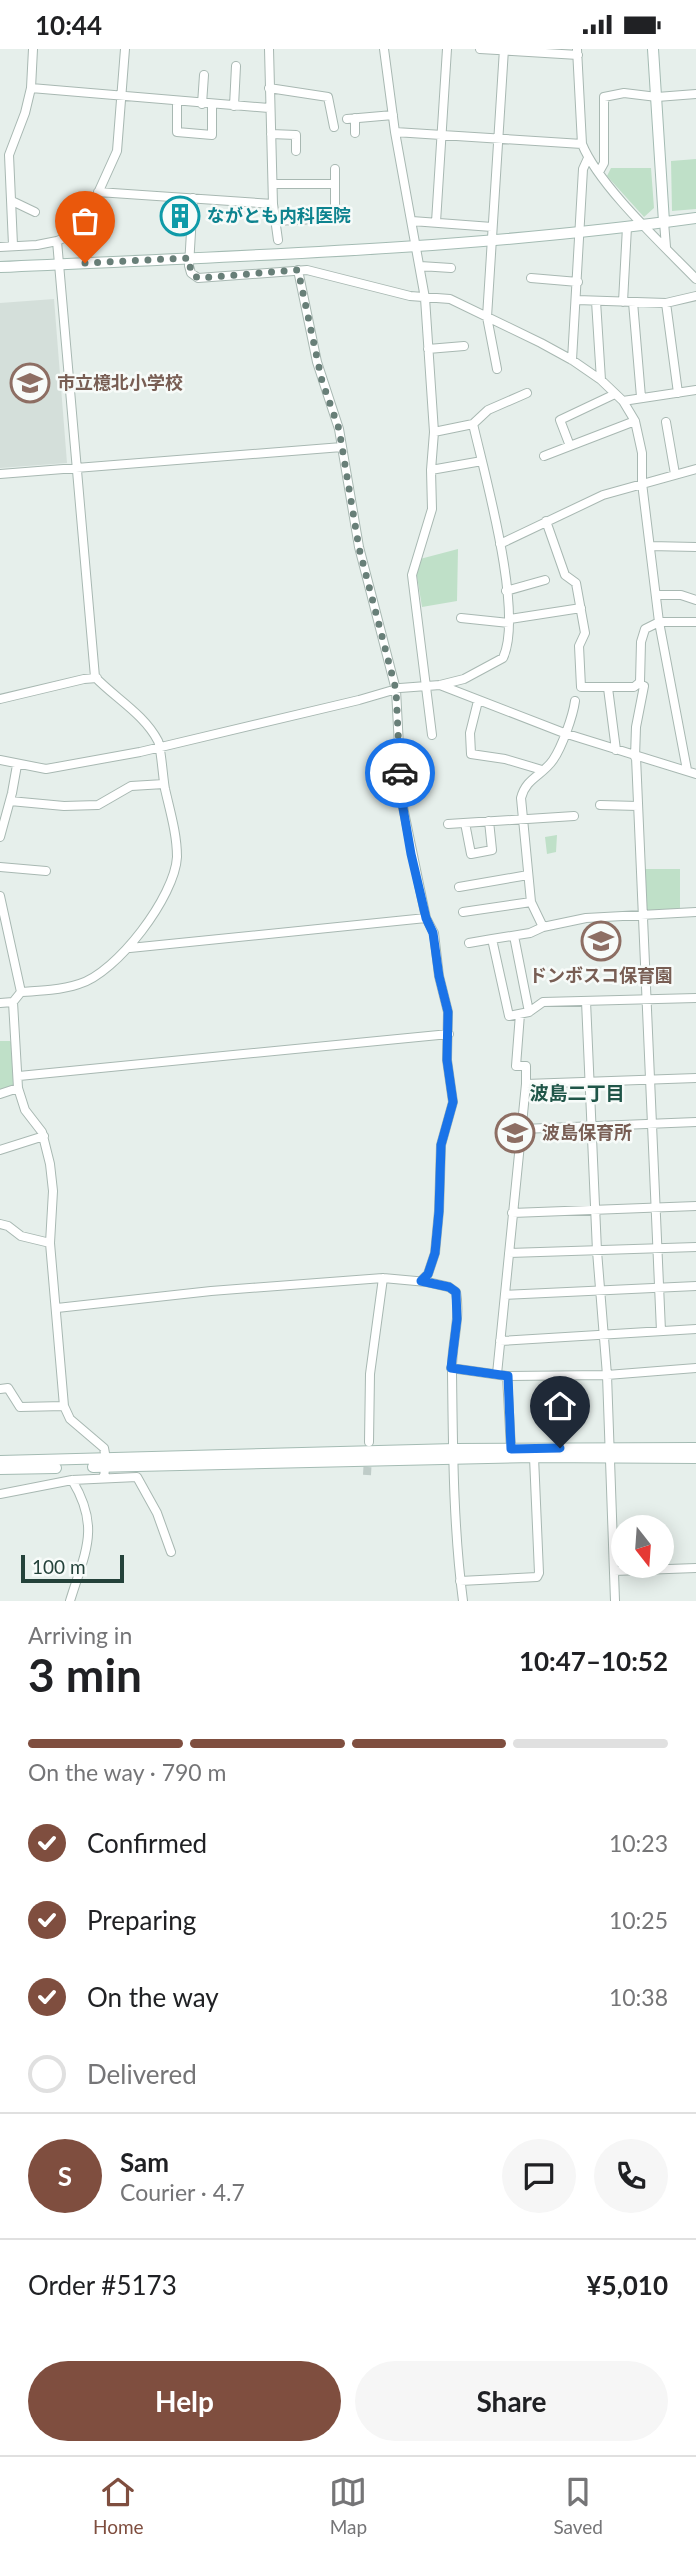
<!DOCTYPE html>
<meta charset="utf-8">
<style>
:root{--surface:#fff;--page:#f6f6f6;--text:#202124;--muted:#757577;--line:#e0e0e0;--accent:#7f4e3f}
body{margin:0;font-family:Lato,"Noto Sans JP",sans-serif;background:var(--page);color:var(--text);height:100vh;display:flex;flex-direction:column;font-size:26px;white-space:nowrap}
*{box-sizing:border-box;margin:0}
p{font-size:23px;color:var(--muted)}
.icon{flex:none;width:38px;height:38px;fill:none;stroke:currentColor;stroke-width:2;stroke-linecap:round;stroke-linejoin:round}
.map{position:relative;height:1552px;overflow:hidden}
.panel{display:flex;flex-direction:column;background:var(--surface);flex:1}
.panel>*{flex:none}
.needle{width:46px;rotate:163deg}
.fabs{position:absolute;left:611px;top:1466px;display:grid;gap:14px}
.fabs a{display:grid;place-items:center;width:63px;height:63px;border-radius:50%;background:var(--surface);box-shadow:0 4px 18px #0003;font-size:35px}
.scale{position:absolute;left:21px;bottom:18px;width:103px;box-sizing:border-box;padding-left:7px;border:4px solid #24423a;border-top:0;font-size:19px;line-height:24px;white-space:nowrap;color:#24423a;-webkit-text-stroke:5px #f7fbf9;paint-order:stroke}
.pin{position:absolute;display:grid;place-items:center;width:60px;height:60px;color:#fff;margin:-72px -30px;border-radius:50% 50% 50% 0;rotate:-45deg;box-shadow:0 0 7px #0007}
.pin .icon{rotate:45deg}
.courier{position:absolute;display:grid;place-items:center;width:70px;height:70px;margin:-35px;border:5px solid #1a73e8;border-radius:50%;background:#fff;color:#222;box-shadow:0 2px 9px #0007}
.summary em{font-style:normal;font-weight:700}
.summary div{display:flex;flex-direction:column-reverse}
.summary{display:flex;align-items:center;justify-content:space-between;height:119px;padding:0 28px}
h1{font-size:46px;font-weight:700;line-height:52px}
.bar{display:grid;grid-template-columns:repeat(4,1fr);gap:10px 7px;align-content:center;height:84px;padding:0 28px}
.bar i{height:9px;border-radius:5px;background:var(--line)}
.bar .current{background:var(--accent)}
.bar p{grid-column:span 4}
.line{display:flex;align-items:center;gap:18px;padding:0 28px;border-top:2px solid var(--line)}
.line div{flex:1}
.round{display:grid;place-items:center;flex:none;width:74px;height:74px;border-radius:37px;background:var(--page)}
ol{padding:0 28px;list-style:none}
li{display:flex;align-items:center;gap:21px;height:77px}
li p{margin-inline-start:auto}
li .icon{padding:7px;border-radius:50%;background:var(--accent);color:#fff;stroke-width:4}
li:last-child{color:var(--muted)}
li i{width:38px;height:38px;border:4px solid var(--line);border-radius:50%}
.action{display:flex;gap:14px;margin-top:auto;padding:14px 28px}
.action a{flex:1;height:80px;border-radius:42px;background:var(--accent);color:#fff;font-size:28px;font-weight:700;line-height:80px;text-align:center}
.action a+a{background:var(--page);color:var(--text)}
.status{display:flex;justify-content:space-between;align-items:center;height:49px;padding:0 35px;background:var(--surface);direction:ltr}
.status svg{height:19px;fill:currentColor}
.tab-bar{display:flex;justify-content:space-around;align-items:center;height:98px;border-top:2px solid var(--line);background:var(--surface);font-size:19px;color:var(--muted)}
.tab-bar a{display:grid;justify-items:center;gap:4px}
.tab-bar .current{color:var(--accent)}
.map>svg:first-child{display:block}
.built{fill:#d4dfda}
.green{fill:#bfe0c8}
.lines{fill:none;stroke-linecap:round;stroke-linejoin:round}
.street-tunnel{stroke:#bfccc8;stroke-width:8;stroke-dasharray:8 4;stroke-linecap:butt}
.street-casing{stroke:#a8b8b2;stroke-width:10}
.secondary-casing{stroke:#a4bbb3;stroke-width:12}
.street{stroke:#fff;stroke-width:8}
.secondary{stroke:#fff;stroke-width:10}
.done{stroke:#687f78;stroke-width:7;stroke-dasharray:0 12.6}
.route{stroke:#1a73e8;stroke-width:9}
.labels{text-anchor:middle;stroke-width:5;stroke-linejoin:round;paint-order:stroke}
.culture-label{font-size:18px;font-weight:bold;fill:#0d838f;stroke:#f7fbf9;text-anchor:start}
.education-label{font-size:18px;font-weight:bold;fill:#785e54;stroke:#f7fbf9;text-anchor:start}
.neighbourhood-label{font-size:19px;font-weight:bold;fill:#1f5548;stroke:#f7fbf9}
</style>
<div class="status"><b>10:44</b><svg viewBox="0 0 49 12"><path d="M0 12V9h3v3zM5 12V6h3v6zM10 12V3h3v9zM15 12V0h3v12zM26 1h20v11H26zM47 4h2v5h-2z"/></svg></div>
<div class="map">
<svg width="696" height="1552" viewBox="0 0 696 1552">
<rect width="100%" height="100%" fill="#e6efeb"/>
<path class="built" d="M54 250 67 414 0 419V254Z"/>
<path class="green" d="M696 110V160L672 162 671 112Z
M611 119H651L654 159 644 168 607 127Z
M458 500 457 552 422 558 415 515 420 510Z
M557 786 556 803 547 805 545 788Z
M644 820H680V862H644Z
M0 992H10L12 995 17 1037 0 1042Z"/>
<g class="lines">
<path class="street-tunnel" d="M367 1426 368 1408"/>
<defs>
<path id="street" d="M269 0 273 155 278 191
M384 0 395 83 425 249 434 383 431 421 432 460 412 526 432 686
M480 0 578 6
M577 0 582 95C599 137 663 196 696 230
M31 39 269 59
M269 39 328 48 334 78
M177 53V83L212 86V56
M202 55 204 26
M234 57 236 17
M355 69V84
M347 70 393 66
M395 83 582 95
M271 85 296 86V102
M599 123 604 114V48L624 44 657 48 696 45
M273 135H335V169L275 172
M335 135V120
M98 143 273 155
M193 149 189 217 191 224 198 229 307 221 410 247 450 250 541 294 572 311 601 331 623 352 635 372 642 404V434L659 573 687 721
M12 152 35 163
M412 172 492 178
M436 173 447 0
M664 173 666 198
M13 196 9 106 25 64 31 39 33 0
M0 198 37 196 57 192 74 185 84 175 117 102 125 0
M420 217 451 219
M298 221 317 313 339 380 359 498 396 641 402 753 426 869 434 884 439 927 448 963 447 1011 453 1053 441 1096 439 1162 435 1204 428 1225 421 1232
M531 229 578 233
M577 251 666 254 696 247
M596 252 601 331
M623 253 627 178
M633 253 641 348
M666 254 678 344
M428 300 464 297
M572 311 583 120 588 109
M497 320 487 268 504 0
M623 352 696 341
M666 373 675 425
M473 375 488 361 527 344
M570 397 560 371 615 345
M544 407 635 372
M431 421 482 412
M0 425 342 398
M546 472 565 526 576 534 585 584 579 597 581 638H634L640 633 641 593 645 580 659 573H696
M500 495 603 446 696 420
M650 497 696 498
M506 542 545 531
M656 546H681L696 551
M461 569 509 574
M510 570 581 559
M440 636 564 684 696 725
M608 639 616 701
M0 650 84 630 97 629
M478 652 470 684 471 705 505 710 542 721
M635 708 636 678 644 637 638 635
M636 708 661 1282
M0 711 46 720 140 703 359 651 400 639 440 636 464 630 503 609C524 564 485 427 473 375L434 383
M10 752 64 757 98 756 131 737 164 735
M600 756 638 757
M465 774 471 805 492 801 489 772
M448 775 574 767
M0 788 12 744 17 716
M0 818 46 822
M459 838 528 826
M0 847 21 943
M463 863 531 853
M543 878 531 853 521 749C526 729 542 727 553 711 562 698 573 667 575 652
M514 887 529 963
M492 890 530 884 543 878 586 869 696 863
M469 894 492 890 509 967 529 963 543 953 696 949
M130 899 426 869
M586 952 597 1202 607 1326 615 1552
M13 953 18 1039 25 1061 42 1083 50 1115 53 1142 50 1194 64 1357 70 1370 104 1399 106 1410 104 1429
M0 954 13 953 21 943C40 942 61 941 79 935 117 924 175 847 177 808 177 785 170 762 165 740 163 730 161 698 158 692 144 665 115 649 95 628L57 192
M520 965 516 1017H526V1035
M19 1027 449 985
M0 1045 18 1039
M522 1080 696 1073
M0 1101 44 1087
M512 1164 696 1157
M0 1175 8 1177 21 1187 50 1194
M509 1204 696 1198
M505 1246 696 1237
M57 1259 211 1242 383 1229 427 1233 449 1238 456 1243C461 1270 451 1296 452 1323 453 1399 453 1476 463 1552
M500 1292 696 1280
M451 1319 507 1327 607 1326 696 1319
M497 1325 526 1035 696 1029
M507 1327 511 1400
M0 1340 8 1339 20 1358 64 1357
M369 1393 370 1325 383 1229
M0 1445 72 1431 137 1428 157 1464 171 1503
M614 1522 696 1519
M460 1532 537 1528 539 1524 534 1408
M70 1552C85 1503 101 1479 72 1431"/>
<path id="secondary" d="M653 0 664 173
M0 218C232 207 466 201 696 169
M0 1412 455 1400 696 1399
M93 1418 534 1408 696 1409
M0 1420 56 1419"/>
</defs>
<use href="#street" class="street-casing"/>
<use href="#secondary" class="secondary-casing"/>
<use href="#street" class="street"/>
<use href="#secondary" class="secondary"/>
</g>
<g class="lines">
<path class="done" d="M85 214 189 209 191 224 198 229 298 221 322 332 339 380 359 499 396 641 400 724"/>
<path class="route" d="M400 724 402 753 411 805 426 869 433 884 439 927 448 963 447 1011 453 1053 441 1096 439 1162 435 1204 428 1225 421 1232 449 1238 456 1243 457 1270 451 1319 508 1327 511 1400 560 1399"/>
</g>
<defs>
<symbol id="building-ring" viewBox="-11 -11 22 22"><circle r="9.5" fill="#f7fbf9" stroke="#0f9aa8" stroke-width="1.5"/><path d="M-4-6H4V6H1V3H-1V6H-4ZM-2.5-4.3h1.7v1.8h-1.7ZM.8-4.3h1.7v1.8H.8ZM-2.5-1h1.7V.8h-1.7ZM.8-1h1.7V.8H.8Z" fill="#0f9aa8"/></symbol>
<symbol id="school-ring" viewBox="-11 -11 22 22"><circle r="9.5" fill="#f7fbf9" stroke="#8d6e63" stroke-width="1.5"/><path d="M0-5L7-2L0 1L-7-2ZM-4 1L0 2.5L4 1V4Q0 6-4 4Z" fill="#8d6e63"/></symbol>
</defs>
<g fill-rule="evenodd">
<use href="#building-ring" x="158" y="145" width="44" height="44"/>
<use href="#school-ring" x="8" y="312" width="44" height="44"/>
<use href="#school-ring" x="579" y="870" width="44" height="44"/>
<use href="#school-ring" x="493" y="1062" width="44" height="44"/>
</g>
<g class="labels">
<g class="culture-label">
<text x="207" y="173">ながとも内科医院</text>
</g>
<g class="education-label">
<text x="57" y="340">市立檍北小学校</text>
<text x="601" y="933" text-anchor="middle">ドンボスコ保育園</text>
<text x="542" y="1090">波島保育所</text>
</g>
<g class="neighbourhood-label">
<text x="577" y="1051">波島二丁目</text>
</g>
</g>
</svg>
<div class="fabs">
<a><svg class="needle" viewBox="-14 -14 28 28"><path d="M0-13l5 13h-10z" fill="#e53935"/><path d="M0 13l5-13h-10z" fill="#757577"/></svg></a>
</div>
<div class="scale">100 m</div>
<div class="pin" style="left:85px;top:214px;background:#ea580c"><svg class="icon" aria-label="bag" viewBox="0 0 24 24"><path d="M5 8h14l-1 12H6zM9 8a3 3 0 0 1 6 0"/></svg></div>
<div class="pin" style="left:560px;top:1399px;background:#1f2937"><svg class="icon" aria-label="home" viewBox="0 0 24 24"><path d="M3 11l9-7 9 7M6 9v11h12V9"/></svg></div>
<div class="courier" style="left:400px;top:724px"><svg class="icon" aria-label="car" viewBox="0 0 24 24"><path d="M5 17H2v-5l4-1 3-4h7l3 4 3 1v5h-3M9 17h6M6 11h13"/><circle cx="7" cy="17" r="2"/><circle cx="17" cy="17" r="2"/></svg></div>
</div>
<section class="panel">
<div class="summary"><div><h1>3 min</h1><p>Arriving in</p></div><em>10:47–10:52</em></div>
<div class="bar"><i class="current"></i><i class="current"></i><i class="current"></i><i></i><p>On the way · 790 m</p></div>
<ol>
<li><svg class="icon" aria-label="check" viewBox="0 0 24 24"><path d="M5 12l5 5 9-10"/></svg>Confirmed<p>10:23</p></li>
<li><svg class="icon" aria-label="check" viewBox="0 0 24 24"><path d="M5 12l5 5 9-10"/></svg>Preparing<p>10:25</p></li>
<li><svg class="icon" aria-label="check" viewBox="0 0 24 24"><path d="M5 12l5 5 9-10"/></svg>On the way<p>10:38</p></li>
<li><i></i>Delivered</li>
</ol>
<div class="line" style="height:126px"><b class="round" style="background:var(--accent);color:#fff">S</b><div><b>Sam</b><p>Courier · 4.7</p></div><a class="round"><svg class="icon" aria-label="chat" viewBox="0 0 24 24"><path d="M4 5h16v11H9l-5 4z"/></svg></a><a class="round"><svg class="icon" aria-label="phone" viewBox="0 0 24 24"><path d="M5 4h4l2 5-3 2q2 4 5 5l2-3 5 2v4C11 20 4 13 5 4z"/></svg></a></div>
<div class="line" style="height:91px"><div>Order #5173</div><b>¥5,010</b></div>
<div class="action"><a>Help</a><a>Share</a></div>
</section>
<nav class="tab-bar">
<a class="current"><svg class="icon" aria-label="home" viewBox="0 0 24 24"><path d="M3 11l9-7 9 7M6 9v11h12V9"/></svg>Home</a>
<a><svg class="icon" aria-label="map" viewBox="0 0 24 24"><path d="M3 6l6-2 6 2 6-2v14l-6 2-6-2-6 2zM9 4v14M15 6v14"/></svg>Map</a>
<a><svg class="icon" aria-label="saved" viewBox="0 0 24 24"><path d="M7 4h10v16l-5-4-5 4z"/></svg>Saved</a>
</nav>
